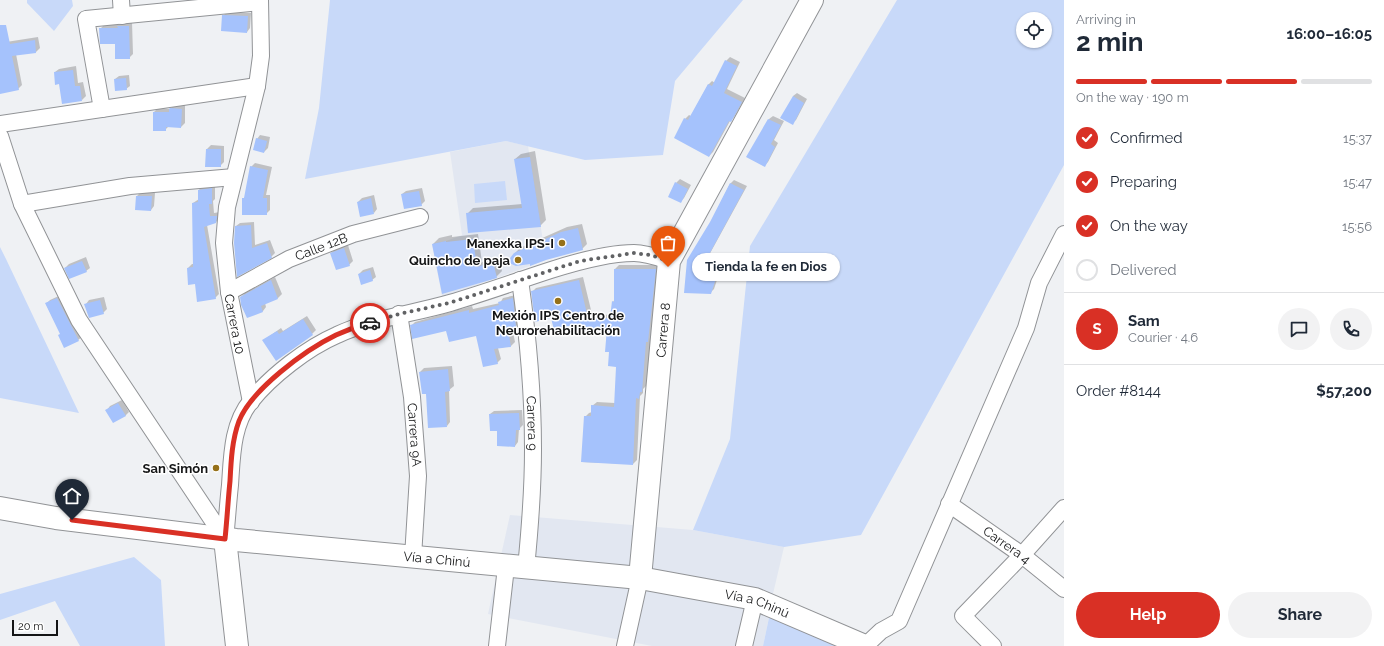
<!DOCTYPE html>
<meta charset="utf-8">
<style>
:root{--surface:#fff;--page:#f2f2f3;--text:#1f2937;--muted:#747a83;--line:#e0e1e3;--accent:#d93025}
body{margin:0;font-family:Raleway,sans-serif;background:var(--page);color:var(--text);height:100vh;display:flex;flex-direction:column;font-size:15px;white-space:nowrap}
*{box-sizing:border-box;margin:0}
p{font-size:13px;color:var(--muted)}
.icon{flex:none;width:22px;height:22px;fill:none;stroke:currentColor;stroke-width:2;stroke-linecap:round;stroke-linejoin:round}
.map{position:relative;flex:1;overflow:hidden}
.sheet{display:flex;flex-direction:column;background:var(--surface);width:320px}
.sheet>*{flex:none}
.tools{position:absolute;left:1016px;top:12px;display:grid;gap:8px}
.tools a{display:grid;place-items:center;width:36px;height:36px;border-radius:50%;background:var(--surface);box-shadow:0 1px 3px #0004;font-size:20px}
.scale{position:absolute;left:12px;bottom:10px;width:46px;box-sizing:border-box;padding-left:4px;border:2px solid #141516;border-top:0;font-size:11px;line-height:14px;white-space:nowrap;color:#141516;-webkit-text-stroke:3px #fff;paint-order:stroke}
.pin{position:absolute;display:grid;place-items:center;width:34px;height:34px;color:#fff;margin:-41px -17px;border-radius:50% 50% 50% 0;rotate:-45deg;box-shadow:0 0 4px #0007}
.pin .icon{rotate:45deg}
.courier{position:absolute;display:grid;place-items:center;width:40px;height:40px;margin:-20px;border:3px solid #d93025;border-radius:50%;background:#fff;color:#222;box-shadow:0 1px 5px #0007}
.bubble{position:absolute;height:28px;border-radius:14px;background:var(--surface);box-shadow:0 1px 3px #0004;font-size:13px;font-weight:700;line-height:28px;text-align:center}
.overview em{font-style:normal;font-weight:700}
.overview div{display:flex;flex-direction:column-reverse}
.overview{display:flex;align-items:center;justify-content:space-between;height:68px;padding:0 12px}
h1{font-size:26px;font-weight:700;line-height:30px}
.bar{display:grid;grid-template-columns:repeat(4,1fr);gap:6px 4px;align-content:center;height:48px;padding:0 12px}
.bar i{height:5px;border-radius:3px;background:var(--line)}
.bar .selected{background:var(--accent)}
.bar p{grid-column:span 4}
.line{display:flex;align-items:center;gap:10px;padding:0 12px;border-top:1px solid var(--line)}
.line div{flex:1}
.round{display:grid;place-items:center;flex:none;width:42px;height:42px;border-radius:21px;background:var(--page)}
ol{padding:0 12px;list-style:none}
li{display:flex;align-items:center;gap:12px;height:44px}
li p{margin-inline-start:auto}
li .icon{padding:4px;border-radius:50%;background:var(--accent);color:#fff;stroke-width:4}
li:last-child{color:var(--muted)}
li i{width:22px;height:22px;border:2px solid var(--line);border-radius:50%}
.action{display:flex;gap:8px;margin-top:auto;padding:8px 12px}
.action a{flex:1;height:46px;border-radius:24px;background:var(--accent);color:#fff;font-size:16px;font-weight:700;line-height:46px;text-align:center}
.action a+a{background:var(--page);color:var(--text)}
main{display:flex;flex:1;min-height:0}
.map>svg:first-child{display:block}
.built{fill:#e2e7f1}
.green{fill:#c8d9f9;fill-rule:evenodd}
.shadow{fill:#0003}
.building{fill:#a5c2fc}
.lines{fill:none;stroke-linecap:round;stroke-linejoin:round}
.street-casing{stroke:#919396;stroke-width:18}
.secondary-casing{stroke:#919396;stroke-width:24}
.street{stroke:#fff;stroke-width:16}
.secondary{stroke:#fff;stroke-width:22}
.done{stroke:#616264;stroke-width:4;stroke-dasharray:0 7.2}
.route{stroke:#d93025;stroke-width:5}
.poi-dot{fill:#957019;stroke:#fff;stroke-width:1.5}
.labels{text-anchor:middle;stroke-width:3;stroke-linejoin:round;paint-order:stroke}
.poi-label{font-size:13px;font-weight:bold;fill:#141516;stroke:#fff;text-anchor:end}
.street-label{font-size:13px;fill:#141516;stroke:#fff}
</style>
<main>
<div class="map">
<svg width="1064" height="646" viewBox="0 0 1064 646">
<rect width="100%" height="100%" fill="#eff1f4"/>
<path class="built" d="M506 141 528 146 546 260 447 296H442L432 244 446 241 462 235 450 152Z
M510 515 693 530 784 547 772 598 770 613 763 646H652L488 614Z"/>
<path class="green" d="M27 0H72L73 6 54 31 27 3Z
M330 0H743L675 81 663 155 585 160 506 141 305 179 319 108Z
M897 0H1064V165L861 535 784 547 693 530 730 439 750 246ZM1023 19H1045V41H1023Z
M505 181 507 200 475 203 474 184Z
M0 247 6 259 79 413 0 398Z
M134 557 161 580 165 646H80L55 601 0 620V594Z
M770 613 849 646H763Z"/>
<path class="shadow" d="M227 12 251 13 250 28 247 32 223 16Z
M132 22 133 54 129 58 116 43 100 29 104 25H120L122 23Z
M0 36 6 42 38 37 40 48 36 52 16 54 22 85 18 89 0 88Z
M730 57 740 62 727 89 745 98 734 117 730 121 713 152 709 156 685 119 689 115 691 116 708 85 712 81 715 83 726 61Z
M76 66 78 83 83 82 86 96 82 100 59 83 55 72 59 69Z
M129 75 130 86 126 89 115 79 119 76Z
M797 93 807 99 796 120 792 123 793 96Z
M174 105H185V123L181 127 169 126 165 130 154 112 158 108 170 109Z
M773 116 784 121 774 140 778 143 768 162 764 166 748 157 769 119Z
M260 135 270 137 268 148 264 152 257 139Z
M211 145 224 146V162L220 166 207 149Z
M535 151 546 220 540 226 467 214 473 208 522 204 515 159 521 154Z
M255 163 272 167 266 195H270V210L266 214 243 199 245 197 251 167Z
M680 179 691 185 684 198 680 202 676 183Z
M734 180 747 186 708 257 702 264 721 268 714 289 710 293 685 292 711 222 730 184Z
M215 185V199L213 201 214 213 220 212V218L216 222 207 225 219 294 215 298 196 283 188 268 192 264H194L193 203 199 199V190L202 186Z
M422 188 425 201 421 205 402 194 406 191Z
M141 192 155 193 154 206 151 210 137 196Z
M374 195 377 209 374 213 358 202 362 198Z
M254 222 255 245 270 240 275 253 271 257 238 275 236 226 240 223Z
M582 224 587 244 582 249 531 263 515 253 520 248 567 227Z
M478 234 482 262 498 257 502 271 496 277 433 244 439 238 452 235V237Z
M348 245 353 261 349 265 331 253 335 250Z
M86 257 90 268 86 271 65 268 69 264Z
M619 265H659L646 386 643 389V393L640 396 637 460 633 464 582 462 585 417 589 413 592 412V406L597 402 615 403 617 366 610 351 608 327 574 324 552 317 532 292 536 288 583 277 592 314 612 315 613 302 615 299V269Z
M373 267 376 277 372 280 359 274 363 270Z
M275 277 282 294 278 298 265 303 266 307 263 311 248 317 241 297 245 293Z
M61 295 82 337 78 340 61 334 46 304 50 300Z
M516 295 520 322 516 326 512 327 515 342 511 346 498 348 501 359 497 363 477 335 447 330 411 326 415 322 472 306 473 309 500 303 503 298Z
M104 297 107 309 103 313 86 304 89 300Z
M307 316 316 330 312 334 264 340 281 328 283 331Z
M452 366 454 386 449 390 450 422 447 426 427 392 420 372 424 368Z
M122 400 129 412 125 416 107 410 110 406Z
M522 410 523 425 519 429 518 442 515 446 499 430 490 414 494 411Z"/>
<path class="building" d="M222 15 248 16 247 33 221 31Z
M0 25H6L10 44 35 40 36 53 12 56 19 90 0 94Z
M117 26H129L130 59H115V44H100L99 28H118Z
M725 60 737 66 724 93 742 102 731 122 729 121 709 157 674 138 684 118 688 120 708 84 712 86Z
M73 70 75 86H80L82 101 62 104 59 84 55 85 54 72Z
M126 78 127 90 115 91 114 79Z
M793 96 804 103 793 125 780 118Z
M170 108 182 109 181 128 166 127V131H153V112H169V109Z
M768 119 781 125 771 144 775 147 765 167 746 157Z
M256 138 267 141 264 153 253 150Z
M206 149H221V167H205Z
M530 157 541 227 468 233 466 213 522 208 514 159Z
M250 166 268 170 263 198H267V215H242V198H244Z
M675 182 688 189 681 203 668 197Z
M730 183 744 190 705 262 700 268 718 272 711 294 684 293 687 260 710 222Z
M212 188V204H209L210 216H217L216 223 204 227 216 299 197 302 195 284 188 285 187 268 193 267 192 203 198 202V190Z
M419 191 422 206 404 209 401 194Z
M136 196H152L151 211 135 210Z
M371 198 374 214 360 217 357 202Z
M251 225 252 248 267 243 272 258 237 277 234 243 235 226Z
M578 228 583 250 546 260 530 266V264L516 266 507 262 514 253 561 232Z
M473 239 477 267 493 262 497 278 442 294 432 244 446 241V242Z
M344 248 350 266 336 270 330 253Z
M82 261 87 272 69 279 64 268Z
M614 269H656L648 342H646L642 392H640L639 399 636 398 633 465 581 462 584 416H591V405L614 407 616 367 608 366 609 352H605L607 328 575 334 573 325 554 330 551 318 535 322 531 291 579 280 588 318H610L612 301 614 302Z
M370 270 373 281 361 285 358 274Z
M271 280 278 299 261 306 263 312 247 318 241 305 240 297Z
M57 298 79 341 64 348 58 335 60 334 45 303Z
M513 298 516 327 508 329 511 347 494 349 498 364 483 367 476 336 449 342 446 331 412 339 410 325 469 310V313L499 305 498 302Z
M100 300 104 314 89 318 84 304Z
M303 319 313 335 276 361 262 340 277 331 279 334Z
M448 369 450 391 445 392 447 427 428 428 426 394H422L419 372Z
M118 403 126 416 113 423 105 410Z
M519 413 520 430H516L515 447 497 446V431H490L489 414Z"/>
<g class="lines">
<defs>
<g id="street">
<path d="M121 0 122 16"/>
<path d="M102 109 86 19 260 2"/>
<path d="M0 124 257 86"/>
<path d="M0 136 22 204 79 320 225 539"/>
<path d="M22 204 130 186 234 177"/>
<path id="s1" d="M520 280C528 336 533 393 533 449 533 489 530 528 526 568"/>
<path id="s2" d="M229 292 289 259 353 234 420 217"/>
<path id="s3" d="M399 314 412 397 418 476 413 557"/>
<path d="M251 402 229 292 224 243 227 207 257 86 261 56 260 0"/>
<path id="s4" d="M949 504 1022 555 1064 589"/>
<path d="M225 539C227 521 228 503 230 485 232 456 232 424 251 401 271 376 307 348 337 335 373 318 412 314 450 303 484 293 517 281 551 270 576 262 607 253 634 253 646 253 657 257 669 261"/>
<path d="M497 646 506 567"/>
<path d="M625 646 640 578"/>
<path d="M744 646 755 599"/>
<path d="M865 646 881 631 899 621 1026 328 1039 283 1064 234"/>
<path d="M993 646 963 616 1022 555 1064 508"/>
</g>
<g id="secondary">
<path id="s5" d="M0 508 56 518 236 540 640 578 755 599 865 646"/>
<path d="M225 539 237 646"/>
<path id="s6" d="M640 578 669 261 812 0"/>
</g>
</defs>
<use href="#street" class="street-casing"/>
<use href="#secondary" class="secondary-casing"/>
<use href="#street" class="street"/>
<use href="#secondary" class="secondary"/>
</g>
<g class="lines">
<path class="done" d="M370 323 399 314 449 303 580 261 634 253 650 255 669 261 668 267"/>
<path class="route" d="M72 520 225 539C227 520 228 501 230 481 231 461 232 440 239 421 251 390 305 350 336 335 347 330 358 326 370 323"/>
</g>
<g class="poi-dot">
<circle cx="562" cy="243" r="4"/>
<circle cx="518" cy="260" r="4"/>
<circle cx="558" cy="301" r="4"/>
<circle cx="216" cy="468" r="4"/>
</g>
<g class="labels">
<g class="poi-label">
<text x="554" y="248">Manexka IPS-I</text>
<text x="510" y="265">Quincho de paja</text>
<text x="558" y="320" text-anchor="middle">Mexión IPS Centro de<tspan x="558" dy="15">Neurorehabilitación</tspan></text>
<text x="208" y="473">San Simón</text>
</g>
<g class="street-label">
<text dy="5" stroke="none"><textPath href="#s2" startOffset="103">Calle 12B</textPath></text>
<text transform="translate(235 324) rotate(79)" y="5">Carrera 10</text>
<text dy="5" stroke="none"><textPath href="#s6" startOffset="249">Carrera 8</textPath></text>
<text dy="5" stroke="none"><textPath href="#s1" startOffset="144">Carrera 9</textPath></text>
<text dy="5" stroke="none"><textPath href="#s3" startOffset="122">Carrera 9A</textPath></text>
<text dy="5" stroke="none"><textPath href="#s4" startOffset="71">Carrera 4</textPath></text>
<text dy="5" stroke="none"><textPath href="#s5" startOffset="440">Vía a Chinú</textPath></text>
<text dy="5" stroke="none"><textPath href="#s5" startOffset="764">Vía a Chinú</textPath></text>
</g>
</g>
</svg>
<div class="tools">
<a><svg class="icon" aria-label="locate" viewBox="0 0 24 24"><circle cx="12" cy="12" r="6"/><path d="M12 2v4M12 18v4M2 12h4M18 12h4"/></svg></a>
</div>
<div class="scale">20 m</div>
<div class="pin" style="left:668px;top:267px;background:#ea580c"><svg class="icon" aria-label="bag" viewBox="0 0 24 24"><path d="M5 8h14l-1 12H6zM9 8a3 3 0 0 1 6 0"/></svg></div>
<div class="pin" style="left:72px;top:520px;background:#1f2937"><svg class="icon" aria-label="home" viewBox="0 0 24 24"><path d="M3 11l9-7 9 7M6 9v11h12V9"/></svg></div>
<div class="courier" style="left:370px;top:323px"><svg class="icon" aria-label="car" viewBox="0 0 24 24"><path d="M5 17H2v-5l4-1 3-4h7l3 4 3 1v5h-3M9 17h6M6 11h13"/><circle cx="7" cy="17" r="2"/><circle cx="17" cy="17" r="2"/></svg></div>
<div class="bubble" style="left:692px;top:253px;width:148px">Tienda la fe en Dios</div>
</div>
<section class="sheet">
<div class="overview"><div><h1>2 min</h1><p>Arriving in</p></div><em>16:00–16:05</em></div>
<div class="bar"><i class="selected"></i><i class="selected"></i><i class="selected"></i><i></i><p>On the way · 190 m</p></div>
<ol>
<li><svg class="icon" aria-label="check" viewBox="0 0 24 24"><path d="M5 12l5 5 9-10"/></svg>Confirmed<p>15:37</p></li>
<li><svg class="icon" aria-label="check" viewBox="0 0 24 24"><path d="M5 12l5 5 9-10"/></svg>Preparing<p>15:47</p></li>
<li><svg class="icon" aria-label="check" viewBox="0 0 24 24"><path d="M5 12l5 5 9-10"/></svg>On the way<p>15:56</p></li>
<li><i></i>Delivered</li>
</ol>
<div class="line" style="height:72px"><b class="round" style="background:var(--accent);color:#fff">S</b><div><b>Sam</b><p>Courier · 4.6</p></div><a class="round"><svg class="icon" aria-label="chat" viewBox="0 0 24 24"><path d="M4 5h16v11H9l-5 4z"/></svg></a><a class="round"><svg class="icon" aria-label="phone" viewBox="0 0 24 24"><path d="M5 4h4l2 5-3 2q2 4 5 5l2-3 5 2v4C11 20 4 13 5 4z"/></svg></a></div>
<div class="line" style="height:52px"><div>Order #8144</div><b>$57,200</b></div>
<div class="action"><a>Help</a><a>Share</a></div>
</section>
</main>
